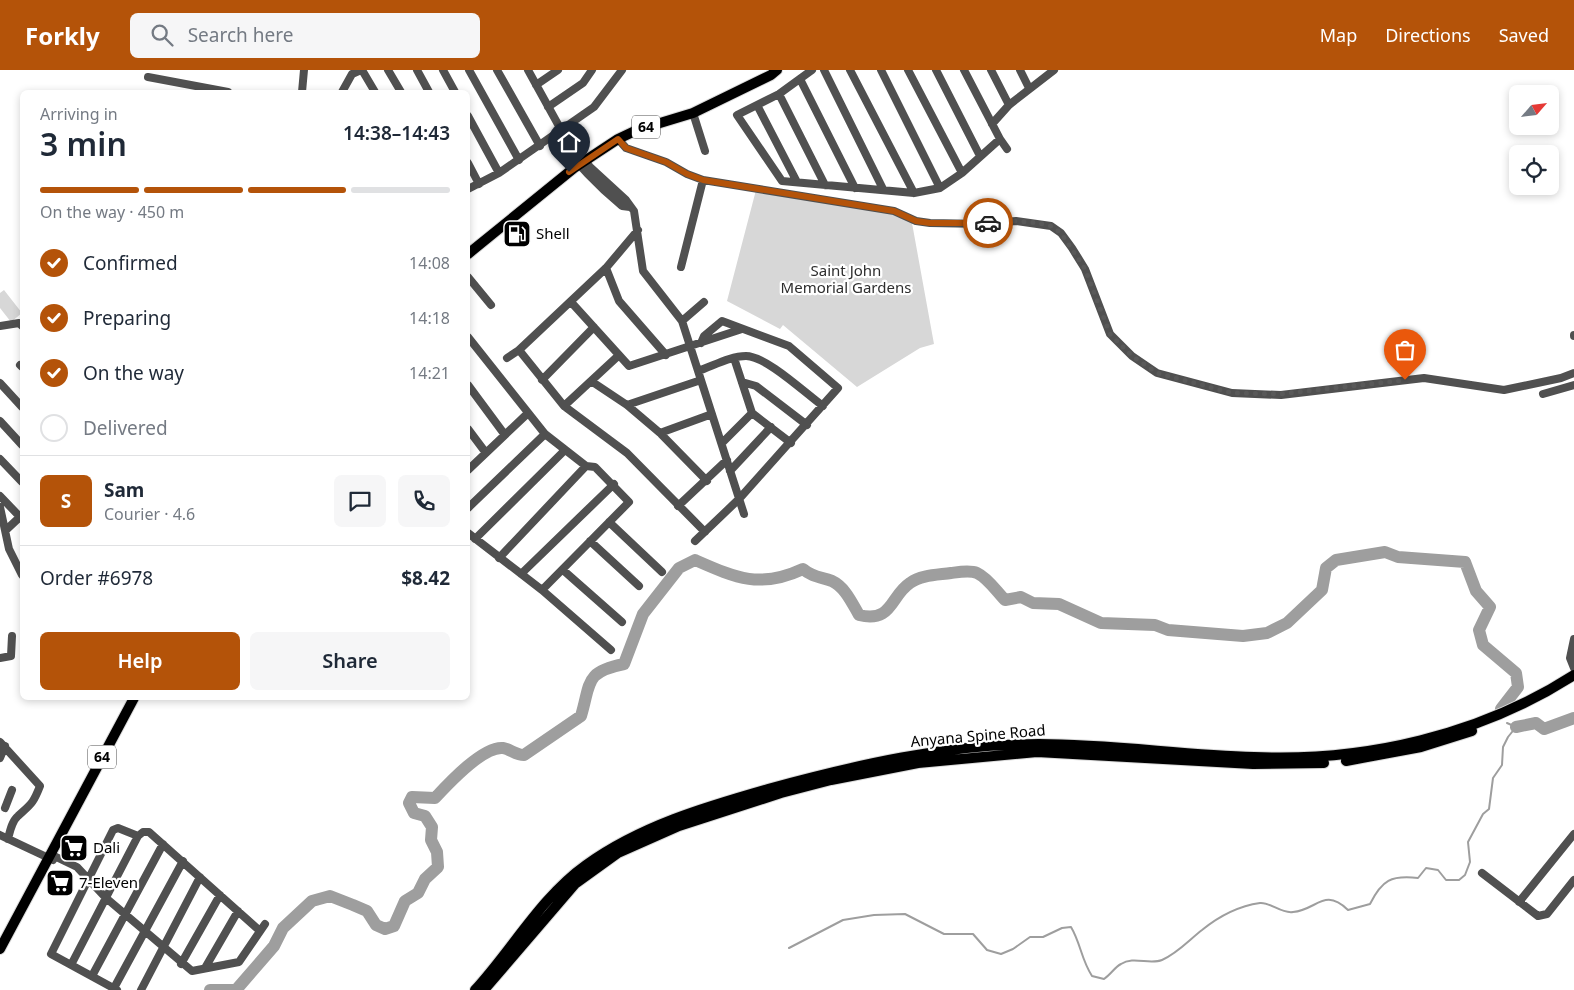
<!DOCTYPE html>
<meta charset="utf-8">
<style>
:root{--surface:#fff;--page:#f6f6f7;--text:#1f2937;--muted:#747a83;--line:#e0e1e3;--accent:#b45309}
body{margin:0;font-family:"Noto Sans",sans-serif;background:var(--page);color:var(--text);height:100vh;display:flex;flex-direction:column;font-size:19px;white-space:nowrap}
*{box-sizing:border-box;margin:0}
p{font-size:16px;color:var(--muted)}
.icon{flex:none;width:28px;height:28px;fill:none;stroke:currentColor;stroke-width:2;stroke-linecap:round;stroke-linejoin:round}
.map{position:relative;flex:1;overflow:hidden}
.panel{position:absolute;left:20px;top:20px;width:450px;height:610px;display:flex;flex-direction:column;background:var(--surface);border-radius:8px;box-shadow:0 2px 8px #0003}
.panel>*{flex:none}
.needle{width:32px;rotate:62deg}
.buttons{position:absolute;left:1509px;top:15px;display:grid;gap:10px}
.buttons a{display:grid;place-items:center;width:50px;height:50px;border-radius:8px;background:var(--surface);box-shadow:0 2px 8px #0003;font-size:25px}
.pin{position:absolute;display:grid;place-items:center;width:42px;height:42px;color:#fff;margin:-51px -21px;border-radius:50% 50% 50% 0;rotate:-45deg;box-shadow:0 0 5px #0007}
.pin .icon{rotate:45deg}
.courier{position:absolute;display:grid;place-items:center;width:50px;height:50px;margin:-25px;border:4px solid #b45309;border-radius:50%;background:#fff;color:#222;box-shadow:0 1px 6px #0007}
.head em{font-style:normal;font-weight:600}
.head div{display:flex;flex-direction:column-reverse}
.head{display:flex;align-items:center;justify-content:space-between;height:85px;padding:0 20px}
h1{font-size:32px;font-weight:600;line-height:38px}
.bar{display:grid;grid-template-columns:repeat(4,1fr);gap:8px 5px;align-content:center;height:60px;padding:0 20px}
.bar i{height:6px;border-radius:4px;background:var(--line)}
.bar .selected{background:var(--accent)}
.bar p{grid-column:span 4}
.line{display:flex;align-items:center;gap:12px;padding:0 20px;border-top:1px solid var(--line)}
.line div{flex:1}
.round{display:grid;place-items:center;flex:none;width:52px;height:52px;border-radius:8px;background:var(--page)}
ol{padding:0 20px;list-style:none}
li{display:flex;align-items:center;gap:15px;height:55px}
li p{margin-inline-start:auto}
li .icon{padding:5px;border-radius:50%;background:var(--accent);color:#fff;stroke-width:4}
li:last-child{color:var(--muted)}
li i{width:28px;height:28px;border:2px solid var(--line);border-radius:50%}
.cta{display:flex;gap:10px;margin-top:auto;padding:10px 20px}
.cta a{flex:1;height:58px;border-radius:8px;background:var(--accent);color:#fff;font-size:20px;font-weight:600;line-height:58px;text-align:center}
.cta a+a{background:var(--page);color:var(--text)}
header{display:flex;align-items:center;gap:30px;box-sizing:border-box;height:70px;padding:0 25px;background:var(--accent);color:#fff}
header strong{font-size:24px}
nav{display:flex;gap:28px;margin-inline-start:auto;font-size:18px}
.search{width:350px;height:45px;background:var(--page);display:flex;align-items:center;gap:12px;box-sizing:border-box;padding:0 18px;border-radius:8px;color:var(--muted);font-size:19px}
.map>svg:first-child{display:block}
.green{fill:#d7d7d7}
.lines{fill:none;stroke-linecap:round;stroke-linejoin:round}
.stream{stroke:#9e9e9e;stroke-width:2}
.river{stroke:#9e9e9e;stroke-width:12}
.major-casing{stroke:#dbdbdb;stroke-width:12}
.minor{stroke:#505050;stroke-width:8}
.major{stroke:#000;stroke-width:10}
.done{stroke:#595959;stroke-width:5;stroke-dasharray:0 9}
.route{stroke:#b45309;stroke-width:6}
.labels{text-anchor:middle;stroke-width:4.5;stroke-linejoin:round;paint-order:stroke}
.shield{fill:#fff;stroke:#4c4c4c;stroke-width:1}
.shield-label{font-size:14px;font-weight:bold;fill:#000}
.poi-label{font-size:15px;fill:#000;stroke:#fff;text-anchor:start}
.park-label{font-size:15px;fill:#2e2e2e;stroke:#fff}
.street-label{font-size:15px;fill:#000;stroke:#fff}
</style>
<header>
<strong>Forkly</strong>
<div class="search"><svg class="icon" aria-label="search" viewBox="0 0 24 24"><circle cx="10" cy="10" r="6"/><path d="M15 15l6 6"/></svg>Search here</div>
<nav><a>Map</a><a>Directions</a><a>Saved</a></nav>
</header>
<div class="map">
<svg width="1574" height="920" viewBox="0 0 1574 920">
<rect width="100%" height="100%" fill="#fff"/>
<path class="green" d="M756 120 892 142 912 153 934 274 920 278 857 317 783 255 780 259 727 231Z
M4 220 22 243 11 252 0 238V223Z"/>
<g class="lines">
<path class="stream" d="M789 878 843 850 874 845 905 844 944 864H973L987 880 1001 884 1013 879 1030 867H1043L1062 858 1071 857C1081 874 1081 889 1092 906L1104 909C1111 904 1115 897 1121 894 1133 886 1150 895 1162 890 1178 883 1189 870 1202 860 1218 847 1239 836 1260 833 1271 832 1281 844 1293 842 1317 840 1324 817 1348 840L1370 834C1382 810 1391 805 1418 808L1426 798 1438 800 1446 810H1459L1465 805 1470 792 1468 772 1483 744 1489 739 1493 708 1502 695 1503 677 1508 667 1516 657 1507 653"/>
<path class="river" d="M1516 657 1536 653 1544 659 1574 648
M210 920H236L274 876 283 858 312 831 330 826 353 835 367 841 376 855 385 859 394 856 405 831 418 823 425 809 438 797 437 782 431 770 432 757 425 746 414 743 409 733 412 727 435 728C448 714 483 676 503 678 510 679 516 685 524 685L581 646C591 613 584 602 624 594L643 544 679 498 695 490C736 508 760 519 803 499 812 507 821 507 832 511 845 517 852 533 859 545 893 553 890 526 910 513 921 505 937 505 951 503 959 502 970 500 977 503 988 508 997 522 1005 530L1021 527 1033 533 1059 534 1101 553 1155 555 1168 560 1243 566 1267 563 1287 553 1322 520 1326 498 1336 490 1385 482 1398 487 1465 492 1476 521 1490 537 1479 560 1483 575 1516 603 1518 617 1501 639"/>
<defs>
<path id="major" d="M468 184 574 98 618 69 637 60 693 43 771 5 777 0
M1346 691 1421 677 1472 661
M0 879 134 628
M475 920C512 880 541 827 586 795 640 756 705 737 768 719 856 695 947 674 1039 674 1111 674 1182 685 1254 687 1365 692 1481 665 1574 605
M484 920 575 814 618 783 679 756 781 723 831 710 918 693 1037 682 1253 694 1324 693"/>
</defs>
<use href="#major" class="major-casing"/>
<path class="minor" d="M362 0 375 22
M388 0 401 22
M417 0 429 22
M443 0 455 22
M469 0 519 90
M497 0 540 76
M528 0 565 67 570 69 590 97 626 130 634 141 643 201 682 251 744 444
M812 0 779 24 737 45 782 111 914 123 940 118 962 103 1000 69
M824 0 883 119
M850 0 914 123
M881 0 940 118
M908 0 962 103
M936 0 980 86
M964 0 1000 69 1007 79
M991 0 1009 35
M1020 0 1029 18
M148 7 228 22
M800 9 855 118
M536 15 558 0
M302 22 304 0
M342 22 352 4 361 0
M779 24 825 115
M757 35 797 112
M548 37 583 13 592 0
M693 43 705 81
M468 46 499 103
M992 54 1009 35 1054 0
M565 67C561 83 610 126 622 136L630 137
M618 69 626 78 666 92 687 104 703 110 894 141 916 151 930 153 984 154 1016 151 1051 156 1061 163 1072 178 1085 199 1110 264 1132 286 1157 303 1232 323 1281 325 1424 308 1504 320 1561 308 1574 303
M468 93 479 114
M468 119 499 103 594 37 622 0
M638 160 606 198 519 280 564 336 627 383 705 462
M681 197 703 110
M606 198 619 231 666 285
M468 207 491 235
M571 232 629 296 742 259
M682 251 704 232
M0 256 19 253 22 256
M1574 265V266
M468 267 545 364 586 396 499 488
M507 288 519 280
M734 288 752 343
M20 295 22 297
M698 301C713 296 730 286 746 286 766 286 805 323 823 336
M542 310 594 257
M591 311 627 335 660 363 707 411
M742 312 756 316 807 355
M0 313 22 337
M468 315 505 365
M1543 324 1574 315
M627 335 701 310
M564 336 618 286
M0 351 22 375
M468 359 486 383
M660 363 712 344
M722 373 752 343 791 373
M0 389 22 412
M468 400 527 344
M730 401 771 357
M0 426 22 449
M678 436 727 390
M0 437 9 479 22 505
M468 438 545 364
M609 452 662 502
M6 460 22 445
M468 463 542 520 611 580
M475 469 565 380
M590 471 639 516
M695 471 739 429 838 318 789 276 722 251 704 266 701 273
M563 500 622 552
M521 504 614 414
M542 520 629 432 595 397 586 396
M1574 569 1570 588 1574 598
M0 588 11 586 12 566
M0 672 40 716C33 734 31 734 18 746 12 751 10 761 8 769
M0 688 5 676
M5 738 12 720
M0 765 53 790
M138 766 143 762H149L260 861
M50 784 77 797 106 828 192 901 239 892 265 854
M1482 803 1538 846 1547 844 1574 810
M1519 832 1574 764
M181 894 220 825
M71 895 138 766 118 758 113 760 51 884 117 920
M205 898 238 841
M92 906 163 774
M114 918 183 791
M141 920 200 807"/>
<use href="#major" class="major"/>
</g>
<g class="lines">
<path class="done" d="M988 153 1016 151 1038 153 1051 156 1061 163 1085 199 1110 264 1132 286 1157 303 1232 323 1281 324 1405 310"/>
<path class="route" d="M569 102 618 69 626 78 666 92 687 104 703 110 894 141 916 151 930 153H988"/>
</g>
<defs>
<symbol id="fuel-square" viewBox="-11 -11 22 22"><rect x="-9" y="-9" width="18" height="18" rx="4" fill="#000" stroke="#fff"/><path d="M-5.5-6h7V0h2V4h1.3V-2.5L3-4.5l.8-.8L6-3V5H2.5V1h-1V6h-7ZM-4.2-4.7v3.2H.2V-4.7Z" fill="#fff"/></symbol>
<symbol id="supermarket-square" viewBox="-11 -11 22 22"><rect x="-9" y="-9" width="18" height="18" rx="4" fill="#000" stroke="#fff"/><path d="M-6-5.5h2.5l.6 2H6L4.5 2H-2.5L-4.4-4H-6ZM-1.5 3.2a1.3 1.3 0 1 0 .1 0ZM3 3.2a1.3 1.3 0 1 0 .1 0Z" fill="#fff"/></symbol>
</defs>
<g fill-rule="evenodd">
<use href="#fuel-square" x="501" y="148" width="32" height="32"/>
<use href="#supermarket-square" x="58" y="762" width="32" height="32"/>
<use href="#supermarket-square" x="44" y="797" width="32" height="32"/>
</g>
<g class="labels">
<g class="shield">
<rect x="632" y="45.5" width="28" height="23" rx="4"/>
<rect x="88" y="675.5" width="28" height="23" rx="4"/>
</g>
<g class="shield-label">
<text x="646" y="62">64</text>
<text x="102" y="692">64</text>
</g>
<g class="poi-label">
<text x="536" y="169">Shell</text>
<text x="93" y="783">Dali</text>
<text x="79" y="818">7-Eleven</text>
</g>
<g class="park-label">
<text x="846" y="206">Saint John<tspan x="846" dy="17">Memorial Gardens</tspan></text>
</g>
<g class="street-label">
<text transform="translate(978 666) rotate(-5)" y="5">Anyana Spine Road</text>
</g>
</g>
</svg>
<div class="buttons">
<a><svg class="needle" viewBox="-14 -14 28 28"><path d="M0-13l5 13h-10z" fill="#e53935"/><path d="M0 13l5-13h-10z" fill="#747a83"/></svg></a>
<a><svg class="icon" aria-label="locate" viewBox="0 0 24 24"><circle cx="12" cy="12" r="6"/><path d="M12 2v4M12 18v4M2 12h4M18 12h4"/></svg></a>
</div>
<div class="pin" style="left:1405px;top:310px;background:#ea580c"><svg class="icon" aria-label="bag" viewBox="0 0 24 24"><path d="M5 8h14l-1 12H6zM9 8a3 3 0 0 1 6 0"/></svg></div>
<div class="pin" style="left:569px;top:102px;background:#1f2937"><svg class="icon" aria-label="home" viewBox="0 0 24 24"><path d="M3 11l9-7 9 7M6 9v11h12V9"/></svg></div>
<div class="courier" style="left:988px;top:153px"><svg class="icon" aria-label="car" viewBox="0 0 24 24"><path d="M5 17H2v-5l4-1 3-4h7l3 4 3 1v5h-3M9 17h6M6 11h13"/><circle cx="7" cy="17" r="2"/><circle cx="17" cy="17" r="2"/></svg></div>
<section class="panel">
<div class="head"><div><h1>3 min</h1><p>Arriving in</p></div><em>14:38–14:43</em></div>
<div class="bar"><i class="selected"></i><i class="selected"></i><i class="selected"></i><i></i><p>On the way · 450 m</p></div>
<ol>
<li><svg class="icon" aria-label="check" viewBox="0 0 24 24"><path d="M5 12l5 5 9-10"/></svg>Confirmed<p>14:08</p></li>
<li><svg class="icon" aria-label="check" viewBox="0 0 24 24"><path d="M5 12l5 5 9-10"/></svg>Preparing<p>14:18</p></li>
<li><svg class="icon" aria-label="check" viewBox="0 0 24 24"><path d="M5 12l5 5 9-10"/></svg>On the way<p>14:21</p></li>
<li><i></i>Delivered</li>
</ol>
<div class="line" style="height:90px"><b class="round" style="background:var(--accent);color:#fff">S</b><div><b>Sam</b><p>Courier · 4.6</p></div><a class="round"><svg class="icon" aria-label="chat" viewBox="0 0 24 24"><path d="M4 5h16v11H9l-5 4z"/></svg></a><a class="round"><svg class="icon" aria-label="phone" viewBox="0 0 24 24"><path d="M5 4h4l2 5-3 2q2 4 5 5l2-3 5 2v4C11 20 4 13 5 4z"/></svg></a></div>
<div class="line" style="height:65px"><div>Order #6978</div><b>$8.42</b></div>
<div class="cta"><a>Help</a><a>Share</a></div>
</section>
</div>
